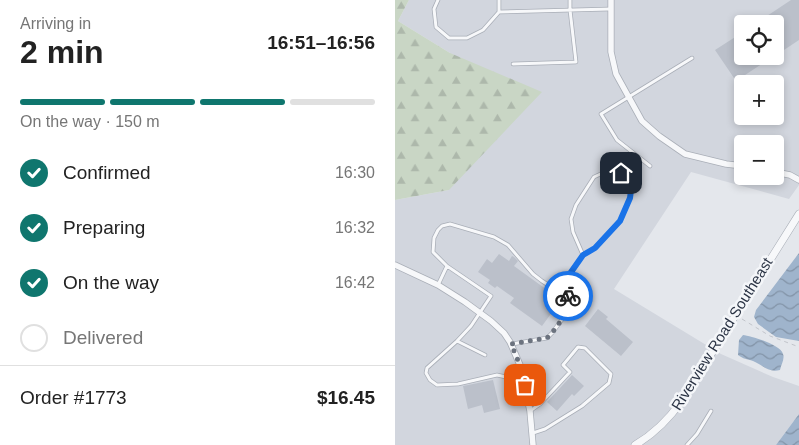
<!DOCTYPE html>
<meta charset="utf-8">
<style>
:root{--surface:#fff;--page:#f6f6f6;--text:#222;--muted:#767676;--line:#e0e0e0;--accent:#0f766e}
body{margin:0;font-family:Helvetica,sans-serif;background:var(--page);color:var(--text);height:100vh;display:flex;flex-direction:column;font-size:19px;white-space:nowrap}
*{box-sizing:border-box;margin:0}
p{font-size:16px;color:var(--muted)}
.icon{flex:none;width:28px;height:28px;fill:none;stroke:currentColor;stroke-width:2;stroke-linecap:round;stroke-linejoin:round}
.map{position:relative;flex:1;overflow:hidden}
.sheet{display:flex;flex-direction:column;background:var(--surface);width:395px}
.sheet>*{flex:none}
.fabs{position:absolute;left:339px;top:15px;display:grid;gap:10px}
.fabs a{display:grid;place-items:center;width:50px;height:50px;border-radius:5px;background:var(--surface);box-shadow:0 2px 8px #0003;font-size:25px}
.pin{position:absolute;display:grid;place-items:center;width:42px;height:42px;color:#fff;margin:-21px;border-radius:10px;box-shadow:0 2px 8px #0006}
.courier{position:absolute;display:grid;place-items:center;width:50px;height:50px;margin:-25px;border:4px solid #1a73e8;border-radius:50%;background:#fff;color:#222;box-shadow:0 1px 6px #0007}
.overview em{font-style:normal;font-weight:800}
.overview div{display:flex;flex-direction:column-reverse}
.overview{display:flex;align-items:center;justify-content:space-between;height:85px;padding:0 20px}
h1{font-size:32px;font-weight:800;line-height:38px}
.bar{display:grid;grid-template-columns:repeat(4,1fr);gap:8px 5px;align-content:center;height:60px;padding:0 20px}
.bar i{height:6px;border-radius:4px;background:var(--line)}
.bar .selected{background:var(--accent)}
.bar p{grid-column:span 4}
.line{display:flex;align-items:center;gap:12px;padding:0 20px;border-top:1px solid var(--line)}
.line div{flex:1}
ol{padding:0 20px;list-style:none}
li{display:flex;align-items:center;gap:15px;height:55px}
li p{margin-inline-start:auto}
li .icon{padding:5px;border-radius:50%;background:var(--accent);color:#fff;stroke-width:4}
li:last-child{color:var(--muted)}
li i{width:28px;height:28px;border:2px solid var(--line);border-radius:50%}
main{display:flex;flex:1;min-height:0}
.map>svg:first-child{display:block}
.built{fill:#d2d6de;fill-rule:evenodd}
.forest{fill:url(#forest-firs)}
.water{fill:url(#water-waves)}
.building{fill:#bbc0ca}
.lines{fill:none;stroke-linecap:round;stroke-linejoin:round}
.service-casing{stroke:#a9aeb7;stroke-width:4.5}
.minor-casing{stroke:#a9aeb7;stroke-width:7}
.tertiary-casing{stroke:#a9aeb7;stroke-width:8}
.path{stroke:#c2c5cb;stroke-width:1;stroke-dasharray:4 4;stroke-linecap:butt}
.service{stroke:#f7f8fa;stroke-width:3}
.minor{stroke:#f7f8fa;stroke-width:5.5}
.tertiary{stroke:#f7f8fa;stroke-width:7}
.done{stroke:#6c737f;stroke-width:5;stroke-dasharray:0 9}
.route{stroke:#1a73e8;stroke-width:6}
.labels{text-anchor:middle;stroke-width:5;stroke-linejoin:round;paint-order:stroke}
.street-label{font-size:15px;fill:#2b3445;stroke:#f4f6f9}
</style>
<main>
<section class="sheet">
<div class="overview"><div><h1>2 min</h1><p>Arriving in</p></div><em>16:51–16:56</em></div>
<div class="bar"><i class="selected"></i><i class="selected"></i><i class="selected"></i><i></i><p>On the way · 150 m</p></div>
<ol>
<li><svg class="icon" aria-label="check" viewBox="0 0 24 24"><path d="M5 12l5 5 9-10"/></svg>Confirmed<p>16:30</p></li>
<li><svg class="icon" aria-label="check" viewBox="0 0 24 24"><path d="M5 12l5 5 9-10"/></svg>Preparing<p>16:32</p></li>
<li><svg class="icon" aria-label="check" viewBox="0 0 24 24"><path d="M5 12l5 5 9-10"/></svg>On the way<p>16:42</p></li>
<li><i></i>Delivered</li>
</ol>
<div class="line" style="height:65px"><div>Order #1773</div><b>$16.45</b></div>
</section>
<div class="map">
<svg width="404" height="445" viewBox="0 0 404 445">
<defs>
<pattern id="forest-firs" width="22" height="20" patternUnits="userSpaceOnUse" patternTransform="scale(1.25)"><rect width="22" height="20" fill="#c9d6c5"/><path d="M5 1l3.5 6h-7zM16 11l3.5 6h-7z" fill="#adb8ab"/></pattern>
<pattern id="water-waves" width="16" height="10" patternUnits="userSpaceOnUse" patternTransform="scale(1.25)"><rect width="16" height="10" fill="#9fb4cc"/><path d="M0 5q4-4 8 0t8 0" fill="none" stroke="#8293a7"/></pattern>
</defs>
<rect width="100%" height="100%" fill="#e4e7ec"/>
<path class="built" d="M14 0H404V185L394 199 296 172 219 289 326 354 378 377 404 386V414L381 445H0V200L54 190 55 53 3 21ZM348 24H380V56H348ZM348 84H380V116H348ZM348 144H380V176H348Z"/>
<path class="forest" d="M0 0H14L3 21 55 53 147 92 54 190 0 200Z"/>
<path class="water" d="M404 253V341L381 337 363 324 359 317 361 310Z
M348 335C357 336 386 345 388 354 390 359 386 365 385 370 373 373 368 365 358 361 352 359 348 359 343 355L344 340Z
M404 414V445H381Z"/>
<path class="building" d="M396 0H404V40L380 56V24H360Z
M348 32V56H379L341 81 320 50Z
M104 254 114 261 117 256 119 257 123 261 119 266 166 300 147 326 115 303 119 298 102 286 100 288 93 283 95 280 83 272 92 259 97 263Z
M203 309 213 317 211 319 238 342 226 356 190 326Z
M177 375 189 386 179 396 177 394 162 411 152 402Z
M98 380 105 409 89 413 87 405 73 409 68 386Z"/>
<g class="lines">
<defs>
<path id="service" d="M43 0 39 9 41 27 54 38H72L88 30 104 12 215 9
M104 12V0
M118 64 181 62 175 10V0
M255 166 222 140 206 114 297 58
M52 266 96 296 76 326 62 341 32 368 31 373 35 380 42 385 63 384 102 375 111 377 121 387 129 388
M43 285 52 266 38 252 39 238 43 230 47 226 55 224 99 237 113 245 138 274 147 281 161 290H172
M62 341 90 355
M117 344 152 338 157 333 174 310 172 290 174 275 188 255 200 248 225 221 235 198 236 190 233 181 226 173 212 171 199 177 181 205 176 219 178 232 188 255
M135 411 145 404 175 372 168 365 183 347 190 348 216 374 214 383 187 406 150 429 138 433
M292 445 302 434 316 411"/>
<path id="minor" d="M216 0V52L221 74 247 121 264 136 290 154 331 164 348 166
M380 172 395 175 404 180
M0 265 43 285 70 302 96 321 109 333 115 342 125 365 135 411 138 445"/>
<path id="tertiary" d="M240 445C259 434 273 420 286 402L404 214"/>
</defs>
<use href="#service" class="service-casing"/>
<use href="#minor" class="minor-casing"/>
<use href="#tertiary" class="tertiary-casing"/>
<path class="path" d="M347 319 375 336 404 347"/>
<use href="#service" class="service"/>
<use href="#minor" class="minor"/>
<use href="#tertiary" class="tertiary"/>
</g>
<g class="lines">
<path class="done" d="M130 385 125 365 116 344 152 338 157 333 174 310 173 296"/>
<path class="route" d="M173 296 172 290 174 275 188 255 200 248 225 221 235 198 236 190 233 181 226 173"/>
</g>
<g class="labels">
<g class="street-label">
<text transform="translate(327 334) rotate(-58)" y="5">Riverview Road Southeast</text>
</g>
</g>
</svg>
<div class="fabs">
<a><svg class="icon" aria-label="locate" viewBox="0 0 24 24"><circle cx="12" cy="12" r="6"/><path d="M12 2v4M12 18v4M2 12h4M18 12h4"/></svg></a>
<a>+</a>
<a>−</a>
</div>
<div class="pin" style="left:130px;top:385px;background:#ea580c"><svg class="icon" aria-label="bag" viewBox="0 0 24 24"><path d="M5 8h14l-1 12H6zM9 8a3 3 0 0 1 6 0"/></svg></div>
<div class="pin" style="left:226px;top:173px;background:#1f2937"><svg class="icon" aria-label="home" viewBox="0 0 24 24"><path d="M3 11l9-7 9 7M6 9v11h12V9"/></svg></div>
<div class="courier" style="left:173px;top:296px"><svg class="icon" aria-label="bike" viewBox="0 0 24 24"><circle cx="6" cy="16" r="4"/><circle cx="18" cy="16" r="4"/><path d="M6 16l4-8h5l3 8M10 8l3 8H6M13 5h3"/></svg></div>
</div>
</main>
